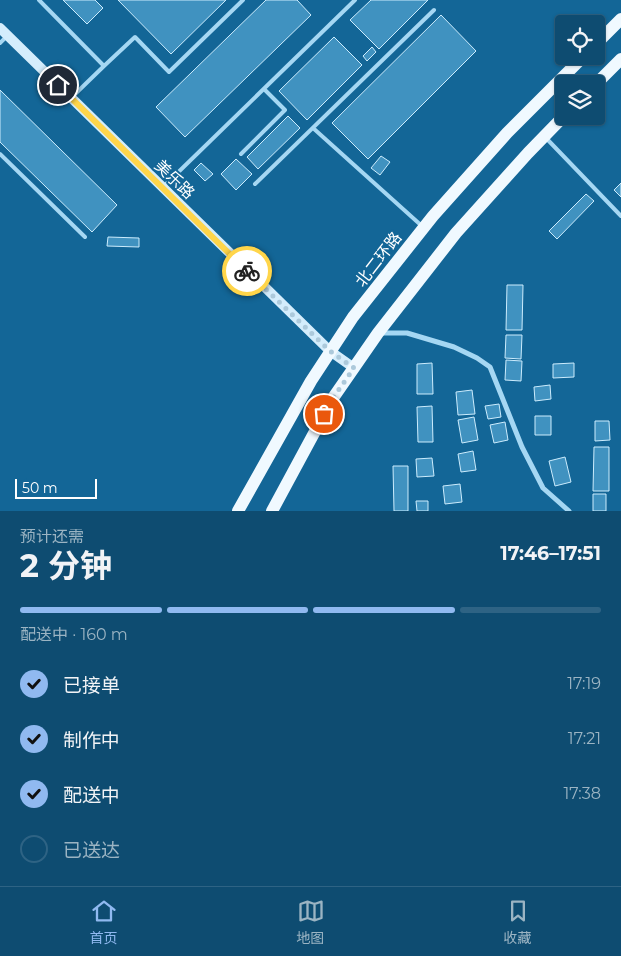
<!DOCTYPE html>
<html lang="zh">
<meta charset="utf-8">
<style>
:root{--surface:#0e4c71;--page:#175376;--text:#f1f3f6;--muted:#9bb4c3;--line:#2e6384;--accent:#90b9f0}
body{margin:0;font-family:Montserrat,"Noto Sans SC",sans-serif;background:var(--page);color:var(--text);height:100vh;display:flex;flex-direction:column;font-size:19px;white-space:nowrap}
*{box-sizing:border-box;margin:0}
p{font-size:16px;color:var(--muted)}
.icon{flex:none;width:28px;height:28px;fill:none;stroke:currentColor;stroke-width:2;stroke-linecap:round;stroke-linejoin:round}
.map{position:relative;height:511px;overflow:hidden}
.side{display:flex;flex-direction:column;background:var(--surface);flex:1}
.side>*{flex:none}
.buttons{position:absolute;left:555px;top:15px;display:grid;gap:10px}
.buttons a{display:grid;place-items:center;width:50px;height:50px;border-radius:5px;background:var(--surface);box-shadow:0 1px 4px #0004,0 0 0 1px var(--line);font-size:25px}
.scale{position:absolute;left:15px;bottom:12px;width:82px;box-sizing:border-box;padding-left:5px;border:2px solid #fff;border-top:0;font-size:14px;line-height:18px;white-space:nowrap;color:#fff;-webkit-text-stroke:4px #136697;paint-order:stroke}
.pin{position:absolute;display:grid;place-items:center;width:42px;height:42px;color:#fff;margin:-21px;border:2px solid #fff;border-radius:50%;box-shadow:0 1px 5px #0007}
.courier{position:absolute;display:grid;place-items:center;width:50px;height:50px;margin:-25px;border:4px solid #ffd54a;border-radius:50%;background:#fff;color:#222;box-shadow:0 1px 6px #0007}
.headline em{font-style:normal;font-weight:700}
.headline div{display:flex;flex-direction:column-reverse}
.headline{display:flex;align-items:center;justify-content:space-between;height:85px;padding:0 20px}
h1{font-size:32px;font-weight:700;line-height:38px}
.bar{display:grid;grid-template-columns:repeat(4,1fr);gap:8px 5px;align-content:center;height:60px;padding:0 20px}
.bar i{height:6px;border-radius:4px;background:var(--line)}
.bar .selected{background:var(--accent)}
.bar p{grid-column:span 4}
ol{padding:0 20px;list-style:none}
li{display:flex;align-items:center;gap:15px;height:55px}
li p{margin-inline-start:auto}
li .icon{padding:5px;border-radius:50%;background:var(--accent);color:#111;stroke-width:4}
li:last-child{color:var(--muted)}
li i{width:28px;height:28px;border:2px solid var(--line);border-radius:50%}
.tab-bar{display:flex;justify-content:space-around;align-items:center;height:70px;border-top:1px solid var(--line);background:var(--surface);font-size:14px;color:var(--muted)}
.tab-bar a{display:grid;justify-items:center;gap:2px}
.tab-bar .selected{color:var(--accent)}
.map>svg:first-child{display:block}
.building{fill:#4092c0;stroke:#ccecfd}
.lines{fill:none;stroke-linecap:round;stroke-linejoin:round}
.lane{stroke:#a5d7f3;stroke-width:4}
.street{stroke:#a5d7f3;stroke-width:5}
.secondary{stroke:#d4edfc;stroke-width:10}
.primary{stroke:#f0f9ff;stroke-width:12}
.done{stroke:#acc9db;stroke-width:5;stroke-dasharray:0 9}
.route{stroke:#ffd54a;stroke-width:6}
.labels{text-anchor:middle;stroke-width:4;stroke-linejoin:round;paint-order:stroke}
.street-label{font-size:16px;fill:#fff;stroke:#136697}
</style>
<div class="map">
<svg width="621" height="511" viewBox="0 0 621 511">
<rect width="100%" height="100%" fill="#136697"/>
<path class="building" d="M63 0H95L103 8 87 24Z
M118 0H226L171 54Z
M266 0H297L311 15 185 137 156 107Z
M371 0H428L379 49 350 20Z
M441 15 476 51 368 159 332 123Z
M334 37 362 65 307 120 279 91Z
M372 47 376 52 367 61 363 56Z
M0 90 117 205 92 232 0 142Z
M288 116 300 128 258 169 247 157Z
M381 156 390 162 380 175 371 168Z
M236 159 252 174 236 190 221 174Z
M201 163 213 174 205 181 194 170Z
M621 183V197L614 190Z
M586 194 594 201 557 239 549 231Z
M108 237 139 238V247L107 246Z
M507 285H523L522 330H506Z
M506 335H522L521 359 505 358Z
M506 360 522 361 521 381 505 380Z
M432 363 433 394H417V364Z
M574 363V377L553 378V364Z
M550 385 551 399 535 401 534 387Z
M472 390 475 414 458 415 456 392Z
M499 404 501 417 488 419 485 406Z
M432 406 433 442H418L417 407Z
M535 416H551V435H535Z
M474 417 478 440 462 443 458 420Z
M595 421H609L610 440 595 441Z
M505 422 508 440 494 443 490 425Z
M594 447H609V491H593Z
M473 451 476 470 461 472 458 454Z
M565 457 571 482 555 486 549 461Z
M432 458 434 476 417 477 416 459Z
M393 466H408V511H394Z
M460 484 462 502 445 504 443 486Z
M593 494H606V511H593Z
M416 501H428V511H417Z"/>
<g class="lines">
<path class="lane" d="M39 0 104 66 72 97
M0 43 7 36
M104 66 135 37 169 72 243 0
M313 128 423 227
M546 138 621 216
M0 154 85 237
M241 154 285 110 264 89
M255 184 434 10
M163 187 355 0"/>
<path class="street" d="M381 333H407L454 347 477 358 490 367 522 447 543 488 569 511"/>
<path class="secondary" d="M0 28 330 351 354 368"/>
<path class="primary" d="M596 44 621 19
M596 84 621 59
M238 511 311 381 353 317 433 216 507 133 584 56
M272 511 333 398 378 333 456 233 528 153 564 116"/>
</g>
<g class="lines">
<path class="done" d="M247 271 330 351 354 368 333 398 324 414"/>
<path class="route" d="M58 85 247 271"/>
</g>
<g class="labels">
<g class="street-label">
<text transform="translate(175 179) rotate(44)" y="6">美乐路</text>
<text transform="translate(378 259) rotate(-52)" y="6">北二环路</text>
</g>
</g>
</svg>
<div class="buttons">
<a><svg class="icon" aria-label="locate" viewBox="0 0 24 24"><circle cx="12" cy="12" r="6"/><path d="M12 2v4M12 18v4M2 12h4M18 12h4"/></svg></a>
<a><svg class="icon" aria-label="layers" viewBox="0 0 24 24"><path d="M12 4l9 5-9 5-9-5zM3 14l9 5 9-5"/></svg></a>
</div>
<div class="scale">50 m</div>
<div class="pin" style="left:324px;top:414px;background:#ea580c"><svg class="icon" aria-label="bag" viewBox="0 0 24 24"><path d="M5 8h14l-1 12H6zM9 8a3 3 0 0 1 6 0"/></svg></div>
<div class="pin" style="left:58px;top:85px;background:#1f2937"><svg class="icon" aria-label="home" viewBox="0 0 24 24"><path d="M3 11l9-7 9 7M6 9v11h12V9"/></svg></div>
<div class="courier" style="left:247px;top:271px"><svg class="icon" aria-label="bike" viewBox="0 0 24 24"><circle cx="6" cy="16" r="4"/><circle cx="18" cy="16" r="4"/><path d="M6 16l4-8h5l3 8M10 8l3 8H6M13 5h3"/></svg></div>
</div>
<section class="side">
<div class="headline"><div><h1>2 分钟</h1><p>预计还需</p></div><em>17:46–17:51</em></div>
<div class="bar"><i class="selected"></i><i class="selected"></i><i class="selected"></i><i></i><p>配送中 · 160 m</p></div>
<ol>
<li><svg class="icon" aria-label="check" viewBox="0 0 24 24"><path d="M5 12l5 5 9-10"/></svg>已接单<p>17:19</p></li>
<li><svg class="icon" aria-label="check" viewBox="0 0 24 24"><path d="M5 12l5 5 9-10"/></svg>制作中<p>17:21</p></li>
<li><svg class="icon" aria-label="check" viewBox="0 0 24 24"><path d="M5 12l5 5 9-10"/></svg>配送中<p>17:38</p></li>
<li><i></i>已送达</li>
</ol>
</section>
<nav class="tab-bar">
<a class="selected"><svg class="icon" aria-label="home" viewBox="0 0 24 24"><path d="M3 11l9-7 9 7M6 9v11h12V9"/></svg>首页</a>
<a><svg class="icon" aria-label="map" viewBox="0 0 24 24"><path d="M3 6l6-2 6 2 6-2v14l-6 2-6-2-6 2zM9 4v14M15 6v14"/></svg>地图</a>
<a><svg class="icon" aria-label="saved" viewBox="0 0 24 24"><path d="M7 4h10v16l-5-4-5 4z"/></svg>收藏</a>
</nav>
